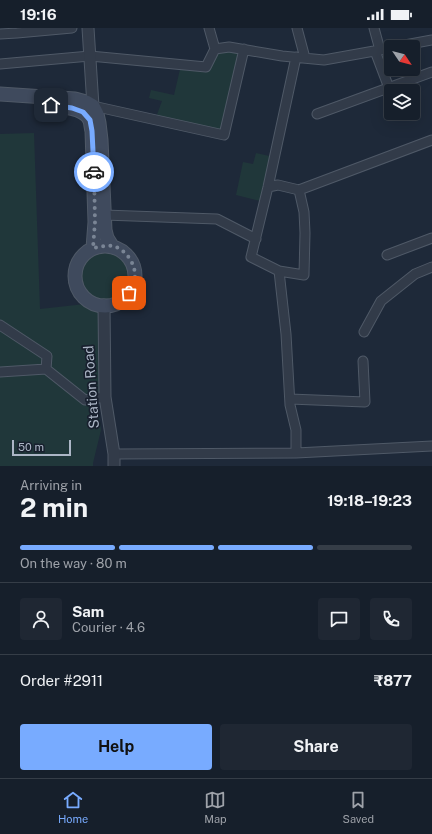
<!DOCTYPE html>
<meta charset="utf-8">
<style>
:root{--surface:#161f2b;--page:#1f2733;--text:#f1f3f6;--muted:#9ea2a9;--line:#353d47;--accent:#78abff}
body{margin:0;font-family:"Public Sans",sans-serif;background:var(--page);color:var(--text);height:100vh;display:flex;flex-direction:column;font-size:15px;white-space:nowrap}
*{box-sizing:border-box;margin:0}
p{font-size:13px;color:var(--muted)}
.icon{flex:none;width:22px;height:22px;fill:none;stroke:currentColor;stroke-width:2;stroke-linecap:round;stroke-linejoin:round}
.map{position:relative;height:438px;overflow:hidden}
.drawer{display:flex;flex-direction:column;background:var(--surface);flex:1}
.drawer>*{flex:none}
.needle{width:26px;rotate:125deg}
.buttons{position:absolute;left:384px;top:12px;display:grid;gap:8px}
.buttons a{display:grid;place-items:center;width:36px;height:36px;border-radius:4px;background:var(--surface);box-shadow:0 4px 16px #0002,0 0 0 1px var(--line);font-size:20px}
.scale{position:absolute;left:12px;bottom:10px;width:59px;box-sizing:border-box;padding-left:4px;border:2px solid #acb6c6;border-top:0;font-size:11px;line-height:14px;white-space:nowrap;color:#acb6c6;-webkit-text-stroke:3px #18202e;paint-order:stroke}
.pin{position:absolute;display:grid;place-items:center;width:34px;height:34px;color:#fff;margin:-17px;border-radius:8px;box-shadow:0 2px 6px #0006}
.courier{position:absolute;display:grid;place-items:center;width:40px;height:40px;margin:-20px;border:3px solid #78abff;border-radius:50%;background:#fff;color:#222;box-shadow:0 1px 5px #0007}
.overview em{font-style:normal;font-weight:700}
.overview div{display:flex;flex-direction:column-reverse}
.overview{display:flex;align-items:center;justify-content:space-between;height:68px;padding:0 20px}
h1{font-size:26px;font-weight:700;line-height:30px}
.bar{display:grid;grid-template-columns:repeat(4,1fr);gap:6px 4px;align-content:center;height:48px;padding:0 20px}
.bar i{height:5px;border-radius:3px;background:var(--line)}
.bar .current{background:var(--accent)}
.bar p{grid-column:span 4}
.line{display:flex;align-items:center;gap:10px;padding:0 20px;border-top:1px solid var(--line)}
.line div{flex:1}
.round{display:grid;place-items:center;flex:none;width:42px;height:42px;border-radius:4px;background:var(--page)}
.cta{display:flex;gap:8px;margin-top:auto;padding:8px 20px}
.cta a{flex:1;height:46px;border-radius:4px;background:var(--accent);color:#111;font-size:16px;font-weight:700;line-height:46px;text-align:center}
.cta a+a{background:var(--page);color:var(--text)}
.status{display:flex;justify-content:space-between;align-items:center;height:28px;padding:0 20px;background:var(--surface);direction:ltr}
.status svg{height:11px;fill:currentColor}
.tab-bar{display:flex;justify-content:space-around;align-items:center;height:56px;border-top:1px solid var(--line);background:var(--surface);font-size:11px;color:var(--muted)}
.tab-bar a{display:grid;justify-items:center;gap:2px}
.tab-bar .current{color:var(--accent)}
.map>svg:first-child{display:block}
.green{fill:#20373a}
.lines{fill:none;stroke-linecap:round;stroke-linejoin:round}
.minor-casing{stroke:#4f5967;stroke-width:11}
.tertiary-casing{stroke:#4f5967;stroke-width:13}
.secondary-casing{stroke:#4f5967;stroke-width:15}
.minor{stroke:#323b49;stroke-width:9}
.tertiary{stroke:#323b49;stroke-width:11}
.secondary{stroke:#3f4a5d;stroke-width:13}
.done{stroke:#7a8595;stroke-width:4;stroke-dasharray:0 7.2}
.route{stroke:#78abff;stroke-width:5}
.labels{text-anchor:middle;stroke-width:3.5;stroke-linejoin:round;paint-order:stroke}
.street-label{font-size:14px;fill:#acb6c6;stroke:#18202e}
</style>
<div class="status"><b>19:16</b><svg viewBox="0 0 49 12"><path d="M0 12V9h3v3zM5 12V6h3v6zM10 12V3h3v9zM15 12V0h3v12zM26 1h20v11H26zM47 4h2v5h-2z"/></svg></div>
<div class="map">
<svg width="432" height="438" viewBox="0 0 432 438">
<rect width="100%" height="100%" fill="#1e2939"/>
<path class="green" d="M215 21H244L224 107 155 92 162 73 149 70 151 62 174 67 181 37 206 39Z
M34 105 40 281 94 275 104 277 105 369 95 371 99 385 101 402 93 435V438H0V106Z
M256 125 274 129 264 174 236 167 243 134 253 136Z
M81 248a24 24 0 1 1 48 0a24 24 0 1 1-48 0Z"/>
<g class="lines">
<defs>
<path id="minor" d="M209 0 215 21
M297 0 305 30
M374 0 380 22
M0 6 17 5 72 0
M394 19 432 12
M375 23 389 60
M0 36 90 28 206 39 215 21 229 19 282 28 324 32 391 20
M93 78 224 107 244 21
M317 86 432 44
M268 159 278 157 299 162 304 184 305 205 304 247 279 243 251 229 268 159 296 29
M299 162 432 112
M104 187 217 191 256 211
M387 227 432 210
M0 297 47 328 46 341
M364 304 381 273 415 246 432 239
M0 344 46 341 85 372 105 369
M290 371 365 374 363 333
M296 425 432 418
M114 426 296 425V402L290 377 286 306 279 243"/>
<path id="tertiary" d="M88 0 93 78
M104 277 105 369 114 426V438"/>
<path id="secondary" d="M0 66 75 71 86 74 93 78 97 86 99 95 101 112 105 202 107 210 112 218
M56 78C67 79 86 81 90 93 91 96 91 100 92 103L95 194 93 220
M75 248a30 30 0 1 1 60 0a30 30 0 1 1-60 0Z"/>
</defs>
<use href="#minor" class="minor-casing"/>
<use href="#tertiary" class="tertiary-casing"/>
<use href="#secondary" class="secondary-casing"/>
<use href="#minor" class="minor"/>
<use href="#tertiary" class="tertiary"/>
<use href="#secondary" class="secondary"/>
</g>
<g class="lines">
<path class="done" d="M94 144 95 194 93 220C99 219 106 217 112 218 125 220 135 235 135 247 135 253 132 259 129 265"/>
<path class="route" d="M51 77 72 80 83 84 90 92 92 103 94 144"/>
</g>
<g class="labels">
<g class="street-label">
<text transform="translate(91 359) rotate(-94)" y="5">Station Road</text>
</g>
</g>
</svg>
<div class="buttons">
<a><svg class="needle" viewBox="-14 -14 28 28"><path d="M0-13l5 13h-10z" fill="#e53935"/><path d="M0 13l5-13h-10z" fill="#9ea2a9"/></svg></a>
<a><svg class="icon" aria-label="layers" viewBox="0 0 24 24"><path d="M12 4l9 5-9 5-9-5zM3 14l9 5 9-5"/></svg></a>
</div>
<div class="scale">50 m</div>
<div class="pin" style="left:129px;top:265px;background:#ea580c"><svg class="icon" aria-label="bag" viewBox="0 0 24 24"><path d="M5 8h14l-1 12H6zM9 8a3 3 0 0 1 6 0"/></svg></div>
<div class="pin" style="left:51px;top:77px;background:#1f2937"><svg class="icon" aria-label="home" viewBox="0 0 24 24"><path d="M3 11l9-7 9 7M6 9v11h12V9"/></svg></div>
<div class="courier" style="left:94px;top:144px"><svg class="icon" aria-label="car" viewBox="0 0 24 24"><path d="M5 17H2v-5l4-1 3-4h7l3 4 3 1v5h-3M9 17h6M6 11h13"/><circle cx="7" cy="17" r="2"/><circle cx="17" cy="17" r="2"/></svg></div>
</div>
<section class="drawer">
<div class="overview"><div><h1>2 min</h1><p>Arriving in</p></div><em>19:18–19:23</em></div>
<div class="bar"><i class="current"></i><i class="current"></i><i class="current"></i><i></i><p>On the way · 80 m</p></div>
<div class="line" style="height:72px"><a class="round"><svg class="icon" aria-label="person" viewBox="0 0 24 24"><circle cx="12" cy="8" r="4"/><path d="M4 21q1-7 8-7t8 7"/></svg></a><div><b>Sam</b><p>Courier · 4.6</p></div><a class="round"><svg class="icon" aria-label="chat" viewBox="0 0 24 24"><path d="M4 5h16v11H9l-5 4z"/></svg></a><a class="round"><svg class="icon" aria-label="phone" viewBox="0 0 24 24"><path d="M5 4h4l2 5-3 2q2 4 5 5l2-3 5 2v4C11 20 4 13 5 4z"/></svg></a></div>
<div class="line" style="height:52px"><div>Order #2911</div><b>₹877</b></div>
<div class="cta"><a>Help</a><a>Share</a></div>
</section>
<nav class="tab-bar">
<a class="current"><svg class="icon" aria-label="home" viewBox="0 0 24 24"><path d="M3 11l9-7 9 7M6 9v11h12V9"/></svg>Home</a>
<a><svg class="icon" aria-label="map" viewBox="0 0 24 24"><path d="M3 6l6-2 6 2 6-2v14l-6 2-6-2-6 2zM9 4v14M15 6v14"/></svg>Map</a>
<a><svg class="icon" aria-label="saved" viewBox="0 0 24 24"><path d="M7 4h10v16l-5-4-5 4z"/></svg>Saved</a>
</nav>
